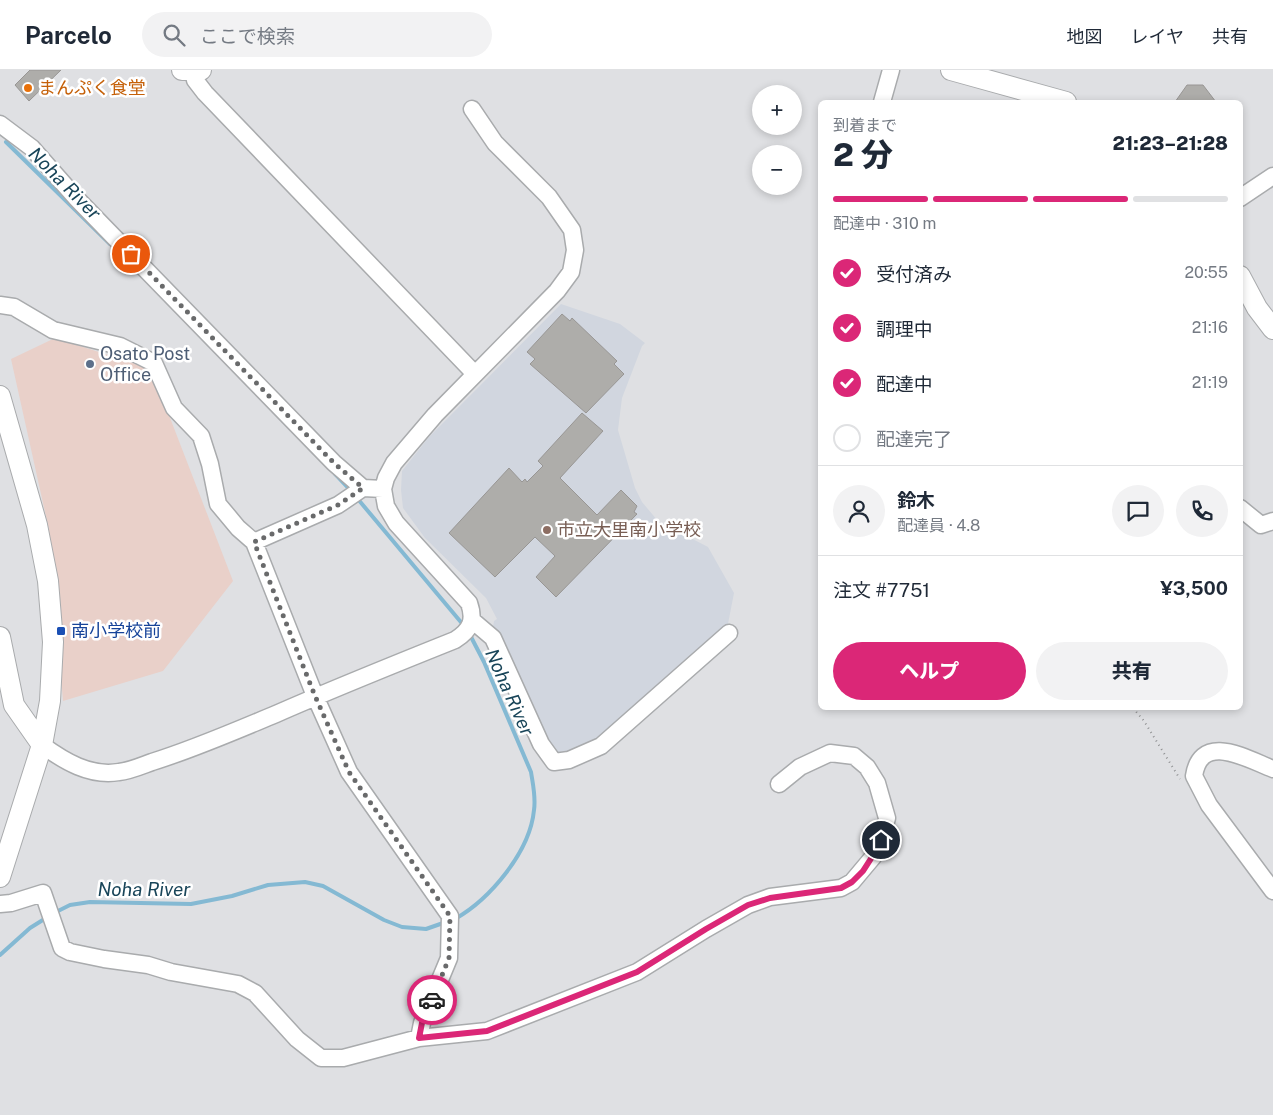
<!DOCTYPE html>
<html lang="ja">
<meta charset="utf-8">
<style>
:root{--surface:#fff;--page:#f2f2f3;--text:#1f2937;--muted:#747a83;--line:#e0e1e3;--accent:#db2777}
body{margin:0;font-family:"Public Sans","Noto Sans JP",sans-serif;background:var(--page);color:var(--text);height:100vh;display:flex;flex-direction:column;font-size:19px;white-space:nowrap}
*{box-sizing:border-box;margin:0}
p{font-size:16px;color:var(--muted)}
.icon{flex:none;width:28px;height:28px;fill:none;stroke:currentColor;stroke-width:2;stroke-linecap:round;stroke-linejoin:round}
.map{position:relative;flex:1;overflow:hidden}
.drawer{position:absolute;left:818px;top:30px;width:425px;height:610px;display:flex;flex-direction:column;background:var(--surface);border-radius:8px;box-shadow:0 2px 8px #0003}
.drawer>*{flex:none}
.fabs{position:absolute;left:752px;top:15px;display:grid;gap:10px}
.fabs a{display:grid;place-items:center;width:50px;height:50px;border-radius:50%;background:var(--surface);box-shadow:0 2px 8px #0003;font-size:25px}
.pin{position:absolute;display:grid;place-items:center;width:42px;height:42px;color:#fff;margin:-21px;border:2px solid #fff;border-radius:50%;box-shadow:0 1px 5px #0007}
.courier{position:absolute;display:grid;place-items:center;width:50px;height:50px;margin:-25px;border:4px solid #db2777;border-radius:50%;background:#fff;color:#222;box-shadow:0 1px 6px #0007}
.headline em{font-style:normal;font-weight:800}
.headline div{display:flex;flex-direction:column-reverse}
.headline{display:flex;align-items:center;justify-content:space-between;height:85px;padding:0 15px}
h1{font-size:32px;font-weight:800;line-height:38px}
.bar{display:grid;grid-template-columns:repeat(4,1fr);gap:8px 5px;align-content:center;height:60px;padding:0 15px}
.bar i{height:6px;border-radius:4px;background:var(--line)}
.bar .current{background:var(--accent)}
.bar p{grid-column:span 4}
.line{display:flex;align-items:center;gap:12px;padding:0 15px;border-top:1px solid var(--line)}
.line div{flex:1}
.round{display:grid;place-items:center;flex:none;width:52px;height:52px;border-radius:26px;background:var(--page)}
ol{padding:0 15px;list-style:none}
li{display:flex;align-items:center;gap:15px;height:55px}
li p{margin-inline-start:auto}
li .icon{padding:5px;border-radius:50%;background:var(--accent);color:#fff;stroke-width:4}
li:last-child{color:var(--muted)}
li i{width:28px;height:28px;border:2px solid var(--line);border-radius:50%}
.action{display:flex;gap:10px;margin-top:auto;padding:10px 15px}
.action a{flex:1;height:58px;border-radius:30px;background:var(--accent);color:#fff;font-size:20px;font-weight:800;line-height:58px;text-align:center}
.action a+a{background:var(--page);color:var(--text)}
header{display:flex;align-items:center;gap:30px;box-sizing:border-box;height:70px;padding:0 25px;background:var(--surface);border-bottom:1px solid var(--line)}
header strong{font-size:24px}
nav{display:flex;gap:28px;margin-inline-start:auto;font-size:18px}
.search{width:350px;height:45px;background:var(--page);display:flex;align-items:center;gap:12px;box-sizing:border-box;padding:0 18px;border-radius:28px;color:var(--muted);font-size:19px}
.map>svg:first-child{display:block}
.commercial{fill:#e9d0c9}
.built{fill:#d1d6df}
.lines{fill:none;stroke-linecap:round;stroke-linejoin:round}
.stream{stroke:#84b9d3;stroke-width:4}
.building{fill:#aeadaa;stroke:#989694}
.minor-casing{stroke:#a9abad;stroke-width:19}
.major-casing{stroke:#a9abad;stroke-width:22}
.path{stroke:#909193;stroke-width:2;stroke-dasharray:1 4;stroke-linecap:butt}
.minor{stroke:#fff;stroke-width:16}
.major{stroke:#fff;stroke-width:20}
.done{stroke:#696a6b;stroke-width:5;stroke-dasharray:0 9}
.route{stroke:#db2777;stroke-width:6}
.food-dot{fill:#e8710a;stroke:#fff;stroke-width:2}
.service-dot{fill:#5c6f8a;stroke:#fff;stroke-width:2}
.education-dot{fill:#8d6e63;stroke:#fff;stroke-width:2}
.transit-dot{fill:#1a4fb4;stroke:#fff;stroke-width:2}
.labels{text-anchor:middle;stroke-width:5;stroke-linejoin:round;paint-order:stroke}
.food-label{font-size:18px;fill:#c56008;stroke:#fff;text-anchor:start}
.service-label{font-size:18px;fill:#4e5e75;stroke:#fff;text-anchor:start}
.education-label{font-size:18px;fill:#785e54;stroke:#fff;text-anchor:start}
.transit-label{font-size:18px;fill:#164399;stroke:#fff;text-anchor:start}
.water-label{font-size:19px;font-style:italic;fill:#194559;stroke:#fff}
</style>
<header>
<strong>Parcelo</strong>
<div class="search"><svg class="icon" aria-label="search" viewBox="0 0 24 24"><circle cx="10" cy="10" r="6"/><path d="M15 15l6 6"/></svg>ここで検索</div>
<nav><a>地図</a><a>レイヤ</a><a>共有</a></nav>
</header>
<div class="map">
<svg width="1273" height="1045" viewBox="0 0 1273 1045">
<rect width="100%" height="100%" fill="#dfe0e3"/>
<path class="commercial" d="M55 268 146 297 167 340 233 511 163 601 63 631 49 460 11 289Z"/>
<path class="built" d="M561 234 620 254 645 273 642 276 622 328 618 360 635 418 642 432 658 451 708 477 734 523 727 559 599 672 565 686 554 683 492 563 494 551 497 549 486 528 425 468 403 438 401 420 402 401 429 367Z"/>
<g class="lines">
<path class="stream" d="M6 72 110 174
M335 404 351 421
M357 428 465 557
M54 843 70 835 90 832 191 834 232 826 268 815 305 812 323 816 384 850 402 857 426 859 446 852
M455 849C490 829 530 782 534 740 536 727 533 715 531 702L484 592 469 563
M0 885 30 858 46 848"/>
</g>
<path class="building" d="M30 0H61L29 31 15 15Z
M1187 15H1203L1216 32H1175Z
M562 244 570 251 572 248 617 291 614 294 624 304 586 343 530 294 535 289 527 282Z
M582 343 603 361 560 408 597 445 621 420 637 436 634 442 637 444 556 527 536 507 555 486 535 467 495 507 449 463 509 398 522 412 525 409 527 412 543 396 538 391Z"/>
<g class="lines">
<defs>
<path id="minor" d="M193 1 195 10 205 23 475 304
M882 32 891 0
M0 54 32 78 77 129 334 393 363 418 383 419
M1240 128 1273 106
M0 235 14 237 53 260 120 276 154 293 174 338 201 366 210 394 218 434 238 458 254 472 315 626 349 702 450 846 449 888 422 953 419 968
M1240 438 1261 455 1273 451
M254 472 338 435 363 418
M473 551 493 568 541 674 554 692 569 690 601 676 729 563
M42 675C64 691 90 707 119 702 130 701 141 696 152 692 194 679 235 661 276 644 335 618 395 594 455 570 471 560 475 550 469 533L396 453 386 436 383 419 386 408 394 393 435 345 557 221 571 202 575 180 572 160 549 127 495 73 472 39
M1273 699C1247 689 1201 661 1194 706L1209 735 1273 821
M0 834 11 833 43 823 62 878 70 882 104 889 148 895 171 902 238 914 255 923 297 969 321 988H343L419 968 487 961 637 902 706 859 748 835 770 827 841 818 852 812 873 787 881 770 887 748 877 713 867 697 854 686 830 683 800 697 779 714"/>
<path id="major" d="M182 0H201
M951 0 1066 32
M1240 206 1257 238 1273 259
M0 326 37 455 48 511 53 572 50 631 42 675 0 807
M0 567 14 635 42 675"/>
</defs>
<use href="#minor" class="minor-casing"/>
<use href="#major" class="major-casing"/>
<path class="path" d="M1133 638 1144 651 1180 709"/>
<use href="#minor" class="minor"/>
<use href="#major" class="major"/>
</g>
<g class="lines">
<path class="done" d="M131 184 334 393 363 418 338 435 254 472 315 626 349 702 450 846 449 888 432 930"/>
<path class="route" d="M432 930 422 953 419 968 487 961 637 902 706 859 748 835 770 828 841 818 852 812 863 801 872 787 881 770"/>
</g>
<circle class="food-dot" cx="28" cy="18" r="5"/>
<circle class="service-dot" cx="90" cy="294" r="5"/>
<circle class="education-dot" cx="547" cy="460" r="5"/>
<rect class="transit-dot" x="56" y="556" width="10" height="10" rx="2.5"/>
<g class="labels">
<g class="food-label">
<text x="38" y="24">まんぷく食堂</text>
</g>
<g class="service-label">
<text x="100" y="290">Osato Post<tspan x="100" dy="21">Office</tspan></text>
</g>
<g class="education-label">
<text x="557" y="466">市立大里南小学校</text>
</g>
<g class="transit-label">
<text x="71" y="567">南小学校前</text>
</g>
<g class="water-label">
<text transform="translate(65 113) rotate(45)" y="7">Noha River</text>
<text transform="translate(510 622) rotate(66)" y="7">Noha River</text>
<text x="144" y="826">Noha River</text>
</g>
</g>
</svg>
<div class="fabs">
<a>+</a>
<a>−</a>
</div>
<div class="pin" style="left:131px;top:184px;background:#ea580c"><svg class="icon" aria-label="bag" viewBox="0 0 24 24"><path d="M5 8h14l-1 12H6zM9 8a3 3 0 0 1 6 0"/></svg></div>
<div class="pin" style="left:881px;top:770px;background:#1f2937"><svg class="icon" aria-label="home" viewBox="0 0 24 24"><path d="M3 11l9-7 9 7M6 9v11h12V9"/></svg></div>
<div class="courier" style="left:432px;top:930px"><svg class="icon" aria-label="car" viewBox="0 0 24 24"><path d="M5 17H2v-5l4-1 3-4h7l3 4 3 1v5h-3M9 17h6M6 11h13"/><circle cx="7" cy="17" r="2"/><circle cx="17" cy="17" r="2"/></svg></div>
<section class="drawer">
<div class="headline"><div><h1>2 分</h1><p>到着まで</p></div><em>21:23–21:28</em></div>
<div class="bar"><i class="current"></i><i class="current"></i><i class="current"></i><i></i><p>配達中 · 310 m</p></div>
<ol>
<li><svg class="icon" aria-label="check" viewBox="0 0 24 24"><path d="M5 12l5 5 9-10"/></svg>受付済み<p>20:55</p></li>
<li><svg class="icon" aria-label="check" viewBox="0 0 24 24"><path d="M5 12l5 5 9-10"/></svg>調理中<p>21:16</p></li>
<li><svg class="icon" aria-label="check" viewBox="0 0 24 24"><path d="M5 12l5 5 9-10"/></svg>配達中<p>21:19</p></li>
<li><i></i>配達完了</li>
</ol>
<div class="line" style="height:90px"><a class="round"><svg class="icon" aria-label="person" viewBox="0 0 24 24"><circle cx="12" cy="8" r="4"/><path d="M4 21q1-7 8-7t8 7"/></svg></a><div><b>鈴木</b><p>配達員 · 4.8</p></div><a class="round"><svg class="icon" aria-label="chat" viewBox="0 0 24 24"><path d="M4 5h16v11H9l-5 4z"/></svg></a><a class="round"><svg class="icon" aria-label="phone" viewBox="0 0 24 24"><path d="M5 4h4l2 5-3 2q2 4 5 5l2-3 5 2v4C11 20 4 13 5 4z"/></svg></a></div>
<div class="line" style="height:65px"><div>注文 #7751</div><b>¥3,500</b></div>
<div class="action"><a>ヘルプ</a><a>共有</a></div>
</section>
</div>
